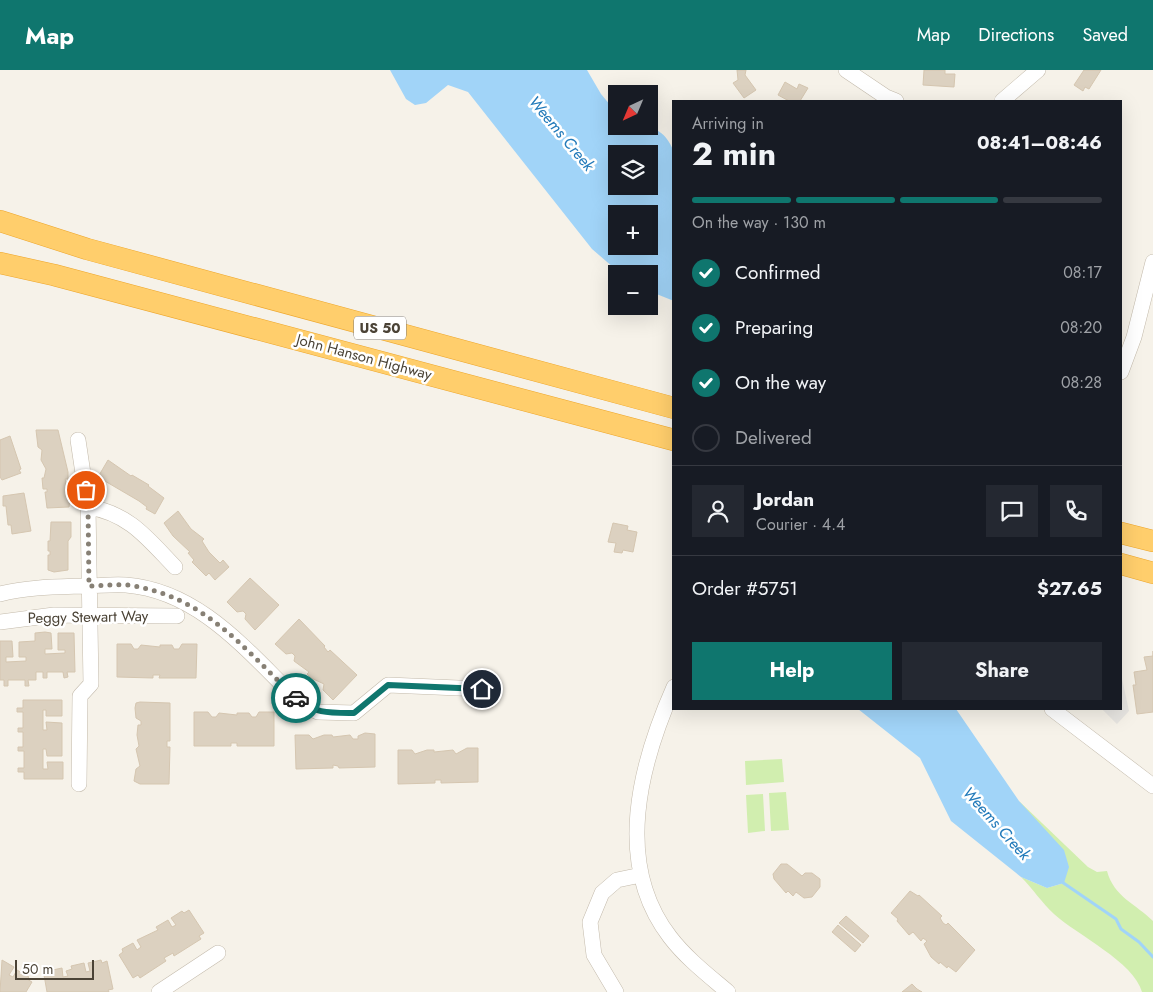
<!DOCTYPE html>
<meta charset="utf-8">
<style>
:root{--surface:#171b24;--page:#242831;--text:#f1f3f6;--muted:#9ea1a6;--line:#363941;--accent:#0f766e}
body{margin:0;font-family:Jost,sans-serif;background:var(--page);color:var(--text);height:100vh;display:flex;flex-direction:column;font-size:19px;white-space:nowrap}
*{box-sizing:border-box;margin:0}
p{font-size:16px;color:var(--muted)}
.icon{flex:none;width:28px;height:28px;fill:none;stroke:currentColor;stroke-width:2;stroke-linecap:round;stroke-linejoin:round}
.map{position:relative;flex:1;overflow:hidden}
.panel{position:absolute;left:672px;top:30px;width:450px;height:610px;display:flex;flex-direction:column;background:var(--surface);border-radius:0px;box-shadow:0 5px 20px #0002}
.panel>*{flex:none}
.needle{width:32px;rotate:224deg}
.controls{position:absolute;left:608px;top:15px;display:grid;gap:10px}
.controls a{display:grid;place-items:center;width:50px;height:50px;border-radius:0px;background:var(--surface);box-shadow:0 5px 20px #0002;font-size:25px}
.scale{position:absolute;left:15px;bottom:12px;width:79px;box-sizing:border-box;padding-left:5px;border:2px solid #4b4336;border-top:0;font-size:14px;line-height:18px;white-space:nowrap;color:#4b4336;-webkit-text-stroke:4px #fff;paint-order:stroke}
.pin{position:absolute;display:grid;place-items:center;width:42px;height:42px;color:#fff;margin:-21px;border:2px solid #fff;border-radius:50%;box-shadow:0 1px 5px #0007}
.courier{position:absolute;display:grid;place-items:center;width:50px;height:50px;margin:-25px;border:4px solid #0f766e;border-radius:50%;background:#fff;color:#222;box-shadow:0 1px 6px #0007}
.head em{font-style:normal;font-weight:700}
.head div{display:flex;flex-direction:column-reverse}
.head{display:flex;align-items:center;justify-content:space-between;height:85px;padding:0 20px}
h1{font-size:32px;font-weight:700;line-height:38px}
.bar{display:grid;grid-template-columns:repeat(4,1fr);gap:8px 5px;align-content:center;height:60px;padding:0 20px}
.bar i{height:6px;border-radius:4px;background:var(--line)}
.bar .current{background:var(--accent)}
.bar p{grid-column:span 4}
.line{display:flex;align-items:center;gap:12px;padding:0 20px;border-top:1px solid var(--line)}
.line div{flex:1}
.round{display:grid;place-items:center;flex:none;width:52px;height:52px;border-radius:0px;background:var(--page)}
ol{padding:0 20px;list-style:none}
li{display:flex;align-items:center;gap:15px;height:55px}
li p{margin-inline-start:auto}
li .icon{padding:5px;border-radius:50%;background:var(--accent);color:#fff;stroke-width:4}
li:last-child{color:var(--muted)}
li i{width:28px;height:28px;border:2px solid var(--line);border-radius:50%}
.primary-button{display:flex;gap:10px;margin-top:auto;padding:10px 20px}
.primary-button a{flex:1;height:58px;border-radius:0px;background:var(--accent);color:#fff;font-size:20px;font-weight:700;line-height:58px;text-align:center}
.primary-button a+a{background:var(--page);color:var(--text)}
header{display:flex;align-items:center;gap:30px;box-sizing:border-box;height:70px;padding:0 25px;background:var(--accent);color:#fff}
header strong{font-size:24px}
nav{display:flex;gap:28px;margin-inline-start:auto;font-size:18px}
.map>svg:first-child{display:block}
.green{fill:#d1eeaf}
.parking{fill:#e7e5e1}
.water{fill:#a1d4f8;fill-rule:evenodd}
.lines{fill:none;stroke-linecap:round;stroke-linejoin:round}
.stream{stroke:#a1d4f8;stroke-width:3}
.building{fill:#dcd1c0;stroke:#d5c6b0}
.minor-casing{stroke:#c3baab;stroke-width:16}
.highway-casing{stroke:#eda62c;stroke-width:22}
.minor{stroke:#fff;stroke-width:15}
.highway{stroke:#ffce6c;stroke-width:21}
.done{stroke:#878075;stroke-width:5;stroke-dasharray:0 9}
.route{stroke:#0f766e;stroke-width:6}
.labels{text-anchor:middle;stroke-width:5;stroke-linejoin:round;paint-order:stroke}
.shield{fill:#fff;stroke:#817b72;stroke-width:1}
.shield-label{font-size:14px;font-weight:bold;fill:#4b4336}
.street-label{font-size:15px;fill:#4b4336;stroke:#fff}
.water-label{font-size:16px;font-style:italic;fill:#227aba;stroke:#fff}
</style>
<header>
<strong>Map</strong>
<nav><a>Map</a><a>Directions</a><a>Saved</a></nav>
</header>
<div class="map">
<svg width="1153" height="922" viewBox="0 0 1153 922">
<rect width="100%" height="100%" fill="#f6f2e9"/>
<path class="green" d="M782 689 784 712 746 715 745 691Z
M786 722 789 760 771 761 769 723Z
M763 724 765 761 748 763 746 725Z
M1019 731 1088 797 1097 802 1107 801C1114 827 1136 834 1153 851V922H1142C1134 892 1077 865 1054 844 1042 833 1033 819 1021 807L1047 818 1064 813Z"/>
<path class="parking" d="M1121 604 1129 641 1117 654 1102 639H1121Z"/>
<path class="water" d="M390 0H587L601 24 616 42V56C643 56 662 52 674 82V231L649 221V204H621L592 179 468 22 448 15 426 33 415 35 406 29ZM616 84H649V116H616ZM616 144H649V176H616Z
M858 639H956L1019 731 1064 780 1069 797 1064 813 1047 818 1021 807 951 751 920 688Z"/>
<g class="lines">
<path class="stream" d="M1062 812 1116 849 1121 859 1139 872 1153 887"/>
</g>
<path class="building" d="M737 0H746L745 5 756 20 744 28 733 13 738 10Z
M924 0H945V4H955L954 17 923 15Z
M1101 0 1089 19 1085 17 1083 21 1074 15 1084 0Z
M785 12 797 19 799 14 808 18 800 31H789L778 25Z
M36 360H58L68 402V409H65L70 427 69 437 47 438 45 422H47V419H43L42 408H44L46 399 41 390 42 380 38 377Z
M10 366 21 399 19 400 21 403 2 410 0 407V370Z
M108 390 131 406 132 405 149 415 148 416 164 428 155 444 146 439 147 437 139 431 98 407Z
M24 423 31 461 12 464 11 455H8L6 436H3V426Z
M178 441 191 459 204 469 202 471 209 482 220 493 223 490 229 497 215 510 209 503 206 506 192 492 194 490 188 483 190 482 173 466 164 453Z
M51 452H71V467L68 471V500L54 502 48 500V485H50V481H48V471H50Z
M613 453 628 456 627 460 637 462 633 482 623 480 622 483 614 482 616 473 608 472Z
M250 508 279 535 255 560 245 549 246 544 243 541 237 542 227 532Z
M299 549 325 576 324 577 328 582 330 580 357 605 333 630 323 620 324 614 311 608 307 604 309 602 294 591 295 586 292 583 286 584 275 574Z
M45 562 51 563 52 579H45V584L65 583V580H58V563H74L75 602H67L68 607 64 608 63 602H47V608H43V602H36V610H28L29 616H25V610H8V616H4V610H0V571H12L13 587H6V592L26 591V587H19V572L35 571V563Z
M117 574H131L134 579H138L141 575 160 577V575H172L174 579H179L182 574H197L196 608H159L160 605H153V608L117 607Z
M1153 581V642L1137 644 1133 615H1136L1134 602 1147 600 1144 587 1153 586Z
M23 630H62V646H46V640H43V660H47L46 652 62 653V686H47L46 679H43V699H48L47 692H63V709H24V702H18V698H24V681H18V677H23V662H18V658H23V642H17V638H23Z
M140 632 170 633V671H167V677H170L169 714H140L134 711 136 699 140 696 136 679 139 676 137 665 138 655H141V651L136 648 135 638 136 633Z
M194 642H208L212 647H216L219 643 237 645V643H249L252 647H256L259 642H274V676H237V673H231V676H194Z
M365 663 375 664V697L339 698 338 696 333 695V698L296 699 295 665H309L313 669 324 665H332L333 667 350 665 353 669H358V666Z
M478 678V712L441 713V710H435V713L398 714V680H412L415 684 427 680H434V682L453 680 456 684 467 678Z
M781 794H787L802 806 805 803H812L820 809V817L812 827 804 828 796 822 793 826 788 821 786 823 774 809 773 804Z
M910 821 918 826 919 825 942 846 940 848 943 853 946 855 948 853 975 880 956 902 948 896 947 898 940 892 939 894 931 887 924 874 927 871 923 868 921 871 913 862 909 865 897 851 898 849 891 843Z
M189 840 204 863 199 866 201 869 174 886 173 883 164 888 166 891 140 908 138 905 133 908 119 885 123 882 122 879 133 873 137 880 141 877 137 870 158 860 156 857 168 850 172 857 176 855 171 848 182 841 184 843Z
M846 846 869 866 863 873 839 853Z
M838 855 861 875 855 882 832 862Z
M2 890 14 897 9 905 13 907 17 900 29 907 27 909 32 912 26 922H0Z
M101 890 102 893 107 891 113 919 108 920 109 922H47L44 905 49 904 48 901 62 898 63 907 68 906 66 901 72 899 71 896 84 893 86 902 90 901 88 893Z
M912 914 917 919 922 922H902Z"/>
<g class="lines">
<defs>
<path id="minor" d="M846 0 886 27 896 31
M1002 31 1038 0
M1121 302 1134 267 1153 192
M78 370 88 437 91 614 80 626 79 714
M88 437C129 443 148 469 175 497
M0 524C28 517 55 517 84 516 97 516 112 514 126 515 202 521 251 586 302 634L318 642 354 643 388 615 482 619
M0 552 54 545 177 546
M674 617C640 694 613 793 670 867 686 888 708 905 728 922
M1052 639 1153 716
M159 922 218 883
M616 922 594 885 590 852 602 823 617 810 641 805"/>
<path id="highway" d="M0 151 87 179 674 338
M0 193 54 205 674 370
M1121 463 1153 471
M1121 494 1153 503"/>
</defs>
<use href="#minor" class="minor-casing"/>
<use href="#highway" class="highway-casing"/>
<use href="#minor" class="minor"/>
<use href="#highway" class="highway"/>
</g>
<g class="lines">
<path class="done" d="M86 420 88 437 89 516C102 516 115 514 127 515 204 525 243 578 296 628"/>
<path class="route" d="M296 628C313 644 331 643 354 643L388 615 482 619"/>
</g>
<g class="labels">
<rect class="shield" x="354" y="246.5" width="52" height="23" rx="4"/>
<g class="shield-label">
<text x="380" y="263">US 50</text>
</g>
<g class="street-label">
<text transform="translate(364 287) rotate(15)" y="5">John Hanson Highway</text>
<text transform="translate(88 547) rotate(-1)" y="5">Peggy Stewart Way</text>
</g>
<g class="water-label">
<text transform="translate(562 63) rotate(50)" y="6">Weems Creek</text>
<text transform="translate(997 753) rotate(48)" y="6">Weems Creek</text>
</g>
</g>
</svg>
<div class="controls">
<a><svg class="needle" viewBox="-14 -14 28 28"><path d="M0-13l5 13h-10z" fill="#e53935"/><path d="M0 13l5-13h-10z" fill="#9ea1a6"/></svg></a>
<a><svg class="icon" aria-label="layers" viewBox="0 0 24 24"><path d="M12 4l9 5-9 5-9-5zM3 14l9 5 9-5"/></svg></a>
<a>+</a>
<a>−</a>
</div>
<div class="scale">50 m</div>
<div class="pin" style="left:86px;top:420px;background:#ea580c"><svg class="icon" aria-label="bag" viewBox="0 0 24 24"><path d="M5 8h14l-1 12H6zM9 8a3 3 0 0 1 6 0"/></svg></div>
<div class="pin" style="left:482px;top:619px;background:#1f2937"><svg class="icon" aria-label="home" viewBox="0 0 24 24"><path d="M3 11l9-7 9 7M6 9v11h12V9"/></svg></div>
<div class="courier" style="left:296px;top:628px"><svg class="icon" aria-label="car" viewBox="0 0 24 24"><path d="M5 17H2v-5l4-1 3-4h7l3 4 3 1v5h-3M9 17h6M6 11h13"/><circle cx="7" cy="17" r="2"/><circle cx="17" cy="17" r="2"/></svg></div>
<section class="panel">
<div class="head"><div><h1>2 min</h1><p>Arriving in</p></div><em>08:41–08:46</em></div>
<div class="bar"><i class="current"></i><i class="current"></i><i class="current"></i><i></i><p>On the way · 130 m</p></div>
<ol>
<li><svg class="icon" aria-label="check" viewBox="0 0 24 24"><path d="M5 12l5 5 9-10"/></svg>Confirmed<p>08:17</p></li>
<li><svg class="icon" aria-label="check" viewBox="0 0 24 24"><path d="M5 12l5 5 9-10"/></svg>Preparing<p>08:20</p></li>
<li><svg class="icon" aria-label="check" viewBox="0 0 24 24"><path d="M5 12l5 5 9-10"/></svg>On the way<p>08:28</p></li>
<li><i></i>Delivered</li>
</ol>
<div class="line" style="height:90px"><a class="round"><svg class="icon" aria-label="person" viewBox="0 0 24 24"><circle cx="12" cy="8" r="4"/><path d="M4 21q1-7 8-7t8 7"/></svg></a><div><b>Jordan</b><p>Courier · 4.4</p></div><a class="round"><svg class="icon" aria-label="chat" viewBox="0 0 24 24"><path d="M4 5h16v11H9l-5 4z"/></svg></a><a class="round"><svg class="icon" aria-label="phone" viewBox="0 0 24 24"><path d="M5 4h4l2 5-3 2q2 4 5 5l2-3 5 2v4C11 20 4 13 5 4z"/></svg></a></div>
<div class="line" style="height:65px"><div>Order #5751</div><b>$27.65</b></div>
<div class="primary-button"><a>Help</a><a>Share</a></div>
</section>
</div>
